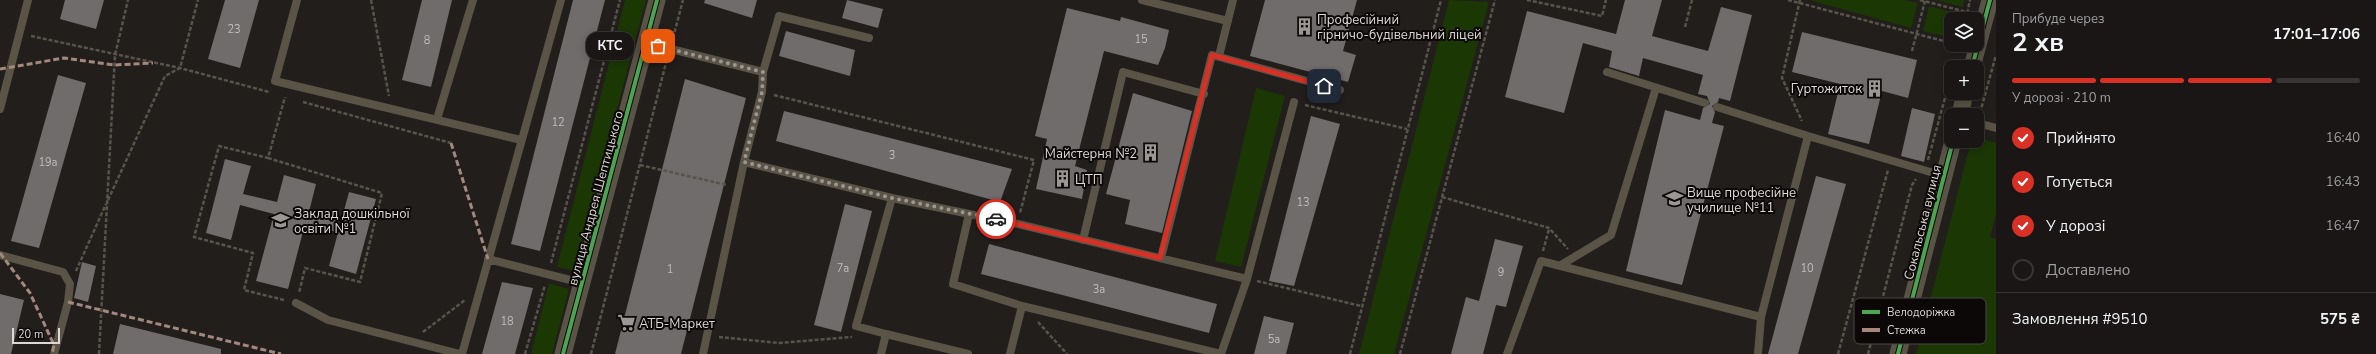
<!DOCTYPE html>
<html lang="uk">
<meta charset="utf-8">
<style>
:root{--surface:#191615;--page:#262322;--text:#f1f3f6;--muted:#9f9fa0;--line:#373534;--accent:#d93025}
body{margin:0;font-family:"Nunito Sans",sans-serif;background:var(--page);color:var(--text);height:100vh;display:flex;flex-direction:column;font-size:15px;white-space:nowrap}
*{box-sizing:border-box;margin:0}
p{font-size:13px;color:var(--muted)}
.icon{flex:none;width:22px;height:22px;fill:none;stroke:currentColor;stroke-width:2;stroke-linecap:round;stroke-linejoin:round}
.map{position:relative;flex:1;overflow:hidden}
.side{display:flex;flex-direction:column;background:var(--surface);width:380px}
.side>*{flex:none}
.buttons{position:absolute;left:1944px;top:12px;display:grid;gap:8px}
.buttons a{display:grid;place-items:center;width:40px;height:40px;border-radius:8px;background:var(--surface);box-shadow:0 2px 10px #0003,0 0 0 1px var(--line);font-size:20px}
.scale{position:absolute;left:12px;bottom:10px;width:48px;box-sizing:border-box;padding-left:4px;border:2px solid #ddd8d6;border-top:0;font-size:11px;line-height:14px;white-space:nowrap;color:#ddd8d6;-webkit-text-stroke:3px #0b0807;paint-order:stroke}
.pin{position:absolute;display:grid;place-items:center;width:34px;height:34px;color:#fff;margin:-17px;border-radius:8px;box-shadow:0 2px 6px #0006}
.courier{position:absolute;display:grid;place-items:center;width:40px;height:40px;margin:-20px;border:3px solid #d93025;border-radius:50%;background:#fff;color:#222;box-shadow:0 1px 5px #0007}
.bubble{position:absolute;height:28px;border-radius:12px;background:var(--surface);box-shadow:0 2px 10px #0003,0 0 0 1px var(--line);font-size:13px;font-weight:700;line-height:28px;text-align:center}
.head em{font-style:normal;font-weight:700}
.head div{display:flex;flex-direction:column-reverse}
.head{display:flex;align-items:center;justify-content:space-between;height:68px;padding:0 16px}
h1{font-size:26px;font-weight:700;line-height:30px}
.bar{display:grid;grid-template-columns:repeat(4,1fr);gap:6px 4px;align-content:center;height:48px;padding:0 16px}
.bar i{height:5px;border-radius:3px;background:var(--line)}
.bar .selected{background:var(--accent)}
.bar p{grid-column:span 4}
.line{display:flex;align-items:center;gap:10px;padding:0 16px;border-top:1px solid var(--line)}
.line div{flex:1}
ol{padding:0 16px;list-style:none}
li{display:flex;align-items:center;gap:12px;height:44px}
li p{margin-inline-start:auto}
li .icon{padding:4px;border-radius:50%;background:var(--accent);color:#fff;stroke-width:4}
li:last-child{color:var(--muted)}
li i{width:22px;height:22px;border:2px solid var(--line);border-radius:50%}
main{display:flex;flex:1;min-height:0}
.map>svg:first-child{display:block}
.green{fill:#1b3704}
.building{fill:#6f6c6b}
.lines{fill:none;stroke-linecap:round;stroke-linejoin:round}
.path{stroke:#59544b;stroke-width:2.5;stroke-dasharray:4 2;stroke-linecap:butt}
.service{stroke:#5a5446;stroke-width:8}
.minor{stroke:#5a5446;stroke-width:17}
.quiet{stroke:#a5887d;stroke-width:3;stroke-dasharray:6 3;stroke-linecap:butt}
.cycleway-casing{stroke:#0b0807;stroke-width:6}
.cycleway{stroke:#4ca352;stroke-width:4}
.done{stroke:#9b9795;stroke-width:4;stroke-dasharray:0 7.2}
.route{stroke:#d93025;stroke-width:5}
.labels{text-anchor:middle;stroke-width:4;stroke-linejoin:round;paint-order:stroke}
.number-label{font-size:11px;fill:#c2bdbb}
.poi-label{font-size:13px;fill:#ddd8d6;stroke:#0b0807;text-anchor:start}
.street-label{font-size:13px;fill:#ddd8d6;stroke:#0b0807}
.key{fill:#0b0807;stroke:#4a4645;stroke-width:1}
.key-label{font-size:11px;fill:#ddd8d6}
</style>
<main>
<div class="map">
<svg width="1996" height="354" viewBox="0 0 1996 354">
<rect width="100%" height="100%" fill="#211e1c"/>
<path class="green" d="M625 0H646L574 271 557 267Z
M1449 0 1489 2 1394 354H1359Z
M1809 0H1904L1918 3 1911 28Z
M1936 0H1964L1963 7Z
M1929 6 1962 15 1961 19H1951V38L1923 31Z
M1256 88 1285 96 1241 267 1215 261Z
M1977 137 1996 143V214L1990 237 1996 239V354H1916L1971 141H1977Z
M549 283 569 289 552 354H531Z"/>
<path class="building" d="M65 0H104L96 29 60 19Z
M225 0H259L240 68 208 59Z
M422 0H452L431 87 402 80Z
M573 0H605L540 251 511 244Z
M705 0H757L752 18 704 3Z
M847 0 883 9 878 28 842 18Z
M1265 0H1357L1343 51 1356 55 1348 82 1250 56Z
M1625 0H1662L1652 36 1708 51 1721 7 1752 15 1730 101 1719 98 1718 102 1712 106 1715 112 1712 123 1724 126 1682 285 1626 271 1665 110 1700 120 1703 108 1710 104 1707 96 1698 94 1703 75 1643 58 1639 76 1609 67 1612 51 1583 43 1564 113 1505 97 1527 11 1616 34Z
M1067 8 1120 21 1121 17 1169 30 1165 48 1158 65 1104 51 1075 166 1087 170 1082 199 1036 189 1047 139 1035 136Z
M786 31 855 50 850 76 779 56Z
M1802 32 1917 60 1908 98 1882 91 1869 144 1828 134 1840 84 1792 72Z
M58 75 86 83 39 248 11 241Z
M685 79 746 98 681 354H615Z
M1133 93 1192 111 1162 233 1125 224 1130 200 1106 194Z
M1912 108 1935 114 1924 162 1901 156Z
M784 111 1012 169 1000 202 776 141Z
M1311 116 1340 124 1294 286 1269 281Z
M225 159 251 166 243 194 277 202 284 175 316 184 309 212 339 220 336 232 305 224 288 289 256 281 274 214 240 205 231 240 206 233Z
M1816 176 1846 184 1798 354H1768Z
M349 192 376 199 356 274 329 266Z
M845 204 872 211 841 332 814 325Z
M1495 239 1523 246 1506 307 1496 305 1483 354H1451L1466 297 1479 301Z
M989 244 1217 304 1209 333 981 274Z
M82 262 96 266 88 302 74 298Z
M502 282 533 288 515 354H482Z
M0 294 24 300 11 354H0Z
M1264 316 1294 323 1286 354H1254Z
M120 324 221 349V354H113Z"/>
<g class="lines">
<path class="path" d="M371 0 389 96
M1527 0 1602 16 1606 0
M1788 0 1951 43
M1800 0 1782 78 1802 121
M1920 0 1970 13
M1966 19 1970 0
M1685 27 1692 0
M31 36 180 68 269 92
M673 38 683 0
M1912 51 1925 1
M774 95 1034 160 1020 213
M303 102 451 143
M1305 105 1407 129
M1980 113 1996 55
M268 158 382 193 360 282 305 268 299 293
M1928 160 1951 76
M640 165 727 185
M1442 197 1549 228 1568 249
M108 200 165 76 180 68 198 0
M1543 251 1549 229
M551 263 620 0
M76 271 106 204
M1257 281 1361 306
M284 300 244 290 253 253 194 237 219 146 268 158 285 97
M1038 322 1067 354
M423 332 465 300
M719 337 779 343 852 337
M99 354 115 55 128 0
M525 354 545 285
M591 354 667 59
M1350 354 1441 0
M1400 354 1495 0
M1838 354 1888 170
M1868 354 1912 185 1916 179"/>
<path class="service" d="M297 0 275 81 521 140
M1142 0 1228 21
M647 43 763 72
M1219 56 1233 0
M1607 72 1705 103
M1717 107 1808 136 1944 176
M0 109 28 0
M437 119 473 0
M1977 123 1996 128
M744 162 892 198 1018 224 1247 279
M969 214 953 284 1022 306 1221 354
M1083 240 1123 72 1204 94
M0 255 63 272 70 284 68 302 54 354
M1161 258 1212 55 1340 90
M488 259 582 283
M1561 265 1611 235 1656 88
M296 303 328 320 460 354
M886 334 968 354
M462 354 561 0
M703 354 744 162 762 92 763 72 779 16 869 38
M881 354 886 334 856 326 892 198
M1010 354 1022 306
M1221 354 1247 279 1294 102
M1507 354 1541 261 1761 317 1808 136
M1758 354 1761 317"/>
<path class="minor" d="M1972 67 1990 0
M1960 115 1965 93
M563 354 657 0
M1898 354 1953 141"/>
<path class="quiet" d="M0 69 64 58 114 65 153 63
M451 143 488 259
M0 253 30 293 54 345 52 354
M68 302 281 354"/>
<defs>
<path id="cycleway" d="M1972 67 1990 0
M563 354 657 0
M1898 354 1953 141"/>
</defs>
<use href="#cycleway" class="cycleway-casing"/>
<use href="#cycleway" class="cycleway"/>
</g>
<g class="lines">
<path class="done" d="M658 46 763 72 762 92 744 162 892 198 996 219"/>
<path class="route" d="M996 219 1160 258 1212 55 1324 86"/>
</g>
<defs>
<symbol id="building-bare" viewBox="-9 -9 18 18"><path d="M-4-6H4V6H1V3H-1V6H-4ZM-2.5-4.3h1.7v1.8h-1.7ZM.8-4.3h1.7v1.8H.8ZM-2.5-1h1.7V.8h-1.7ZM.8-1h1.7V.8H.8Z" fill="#9b9795" stroke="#0b0807" stroke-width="2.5" paint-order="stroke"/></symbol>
<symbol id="university-bare" viewBox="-9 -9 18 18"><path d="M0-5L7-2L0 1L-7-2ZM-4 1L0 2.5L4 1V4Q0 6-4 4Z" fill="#9b9795" stroke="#0b0807" stroke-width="2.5" paint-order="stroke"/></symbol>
<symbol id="school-bare" viewBox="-9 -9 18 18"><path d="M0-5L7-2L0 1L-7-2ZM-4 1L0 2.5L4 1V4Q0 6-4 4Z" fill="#9b9795" stroke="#0b0807" stroke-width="2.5" paint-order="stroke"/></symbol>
<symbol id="supermarket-bare" viewBox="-9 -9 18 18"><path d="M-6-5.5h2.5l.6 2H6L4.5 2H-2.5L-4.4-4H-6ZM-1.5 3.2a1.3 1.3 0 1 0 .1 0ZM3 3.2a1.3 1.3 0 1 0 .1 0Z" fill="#9b9795" stroke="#0b0807" stroke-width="2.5" paint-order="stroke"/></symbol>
</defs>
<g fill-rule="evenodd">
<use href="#building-bare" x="1292" y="14" width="25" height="25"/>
<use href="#building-bare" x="1862" y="76" width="25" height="25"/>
<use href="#building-bare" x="1138" y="140" width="25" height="25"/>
<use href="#building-bare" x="1050" y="166" width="25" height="25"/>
<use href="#university-bare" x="1662" y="186" width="25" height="25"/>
<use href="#school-bare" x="268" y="208" width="25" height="25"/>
<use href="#supermarket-bare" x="614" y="310" width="25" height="25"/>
</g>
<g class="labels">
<g class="number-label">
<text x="234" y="33">23</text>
<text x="1141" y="43">15</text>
<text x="427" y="44">8</text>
<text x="558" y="126">12</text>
<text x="892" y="159">3</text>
<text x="48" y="166">19а</text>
<text x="1303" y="206">13</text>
<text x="843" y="272">7а</text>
<text x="1807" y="272">10</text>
<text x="670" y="273">1</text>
<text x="1501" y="276">9</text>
<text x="1099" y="293">3а</text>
<text x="507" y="325">18</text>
<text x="1274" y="343">5а</text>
</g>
<g class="poi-label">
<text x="1317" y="24">Професійний<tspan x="1317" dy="15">гірничо-будівельний ліцей</tspan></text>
<text x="1862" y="93" text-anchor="end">Гуртожиток</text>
<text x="1137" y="158" text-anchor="end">Майстерня №2</text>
<text x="1075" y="184">ЦТП</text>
<text x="1687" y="197">Вище професійне<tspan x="1687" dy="15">училище №11</tspan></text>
<text x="294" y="218">Заклад дошкільної<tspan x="294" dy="15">освіти №1</tspan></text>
<text x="639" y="328">АТБ-Маркет</text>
</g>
<g class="street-label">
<text transform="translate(595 198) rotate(-75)" y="5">вулиця Андрея Шептицького</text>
<text transform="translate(1922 222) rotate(-76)" y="5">Сокальська вулиця</text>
</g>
</g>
<rect x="1854" y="298" width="132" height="46" rx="6" class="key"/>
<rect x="1862" y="310" width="18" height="4" fill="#4ca352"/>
<rect x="1862" y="328" width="18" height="4" fill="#a5887d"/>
<g class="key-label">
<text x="1887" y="316">Велодоріжка</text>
<text x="1887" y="334">Стежка</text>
</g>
</svg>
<div class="buttons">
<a><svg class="icon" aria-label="layers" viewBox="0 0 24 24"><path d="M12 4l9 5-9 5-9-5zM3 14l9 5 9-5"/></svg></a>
<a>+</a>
<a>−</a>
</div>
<div class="scale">20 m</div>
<div class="pin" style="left:658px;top:46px;background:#ea580c"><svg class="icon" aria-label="bag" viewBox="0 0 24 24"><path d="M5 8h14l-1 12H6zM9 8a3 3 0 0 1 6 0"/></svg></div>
<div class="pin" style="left:1324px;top:86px;background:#1f2937"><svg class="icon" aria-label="home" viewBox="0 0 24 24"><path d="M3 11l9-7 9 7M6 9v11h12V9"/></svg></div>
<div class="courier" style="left:996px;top:219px"><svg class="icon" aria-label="car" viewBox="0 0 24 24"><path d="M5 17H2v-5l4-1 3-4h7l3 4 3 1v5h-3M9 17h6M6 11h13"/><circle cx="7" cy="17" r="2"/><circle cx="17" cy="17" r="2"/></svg></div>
<div class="bubble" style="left:586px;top:32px;width:48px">КТС</div>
</div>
<section class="side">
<div class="head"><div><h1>2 хв</h1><p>Прибуде через</p></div><em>17:01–17:06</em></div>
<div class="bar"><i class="selected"></i><i class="selected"></i><i class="selected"></i><i></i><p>У дорозі · 210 m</p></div>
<ol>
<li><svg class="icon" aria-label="check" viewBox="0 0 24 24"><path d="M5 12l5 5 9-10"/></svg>Прийнято<p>16:40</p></li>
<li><svg class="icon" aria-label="check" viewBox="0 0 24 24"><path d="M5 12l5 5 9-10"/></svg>Готується<p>16:43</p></li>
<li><svg class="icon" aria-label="check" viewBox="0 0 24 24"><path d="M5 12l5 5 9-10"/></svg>У дорозі<p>16:47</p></li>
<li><i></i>Доставлено</li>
</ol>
<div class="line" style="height:52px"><div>Замовлення #9510</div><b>575 ₴</b></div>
</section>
</main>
